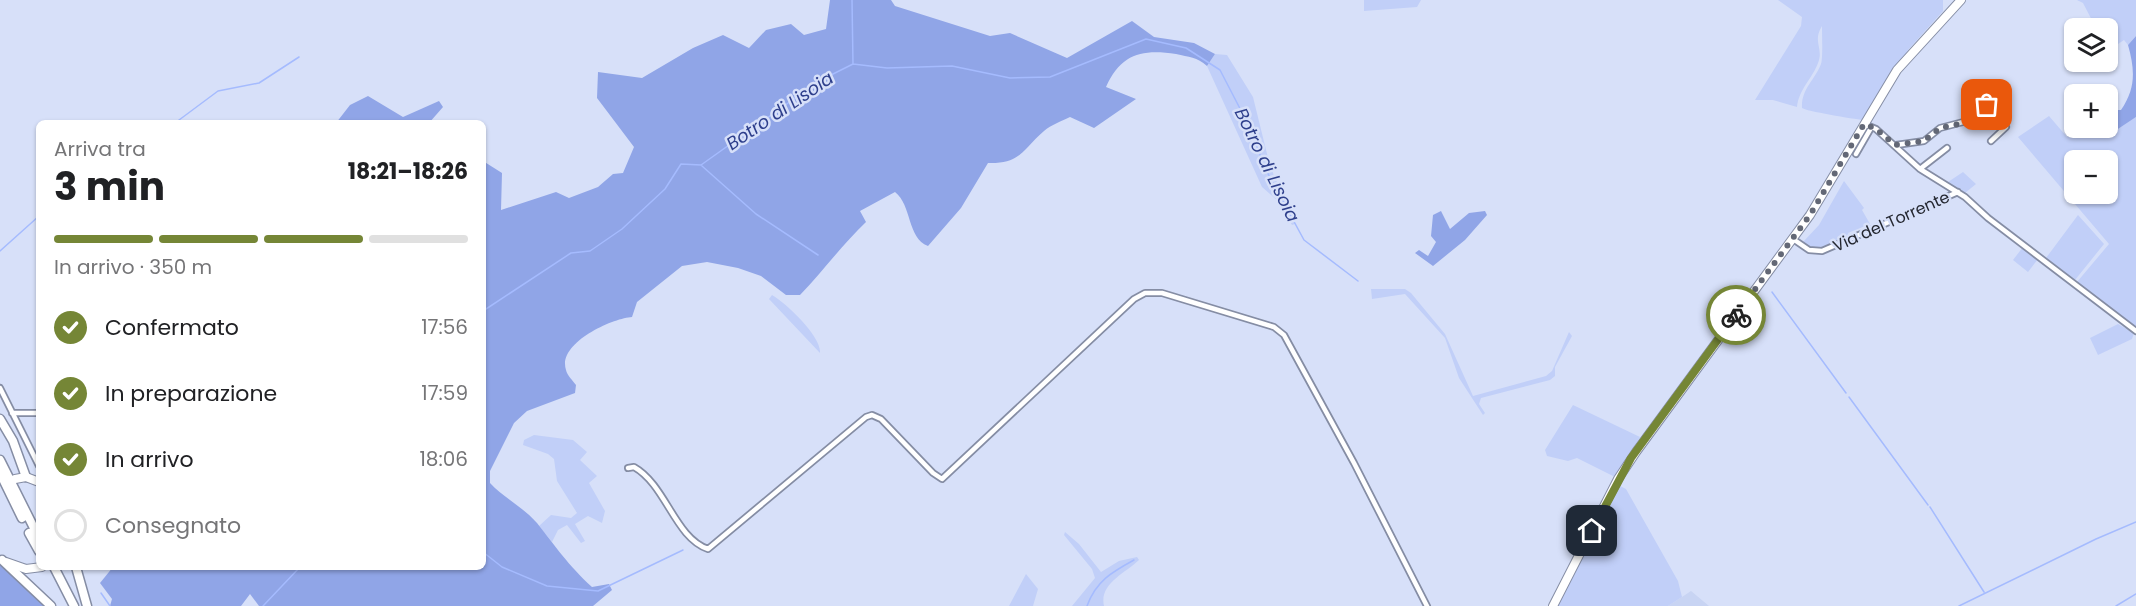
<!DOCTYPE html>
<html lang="it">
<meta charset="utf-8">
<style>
:root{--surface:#fff;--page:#f2f2f2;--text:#202124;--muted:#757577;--line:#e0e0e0;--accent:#758636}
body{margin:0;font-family:Poppins,sans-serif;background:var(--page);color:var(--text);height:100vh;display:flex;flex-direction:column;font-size:22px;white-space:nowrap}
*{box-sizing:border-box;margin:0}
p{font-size:20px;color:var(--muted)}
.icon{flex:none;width:33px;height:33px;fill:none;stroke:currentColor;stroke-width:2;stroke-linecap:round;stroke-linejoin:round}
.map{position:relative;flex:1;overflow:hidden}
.side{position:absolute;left:36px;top:120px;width:450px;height:450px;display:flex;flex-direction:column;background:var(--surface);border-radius:9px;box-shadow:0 2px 4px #0004}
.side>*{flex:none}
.buttons{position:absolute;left:2064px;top:18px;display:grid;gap:12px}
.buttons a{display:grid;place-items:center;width:54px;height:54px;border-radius:9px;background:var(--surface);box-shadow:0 2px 4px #0004;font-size:30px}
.pin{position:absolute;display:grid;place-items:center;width:51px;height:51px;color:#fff;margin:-26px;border-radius:12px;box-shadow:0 3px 9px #0006}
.courier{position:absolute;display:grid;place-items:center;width:60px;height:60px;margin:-30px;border:4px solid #758636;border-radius:50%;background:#fff;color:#222;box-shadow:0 2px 8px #0007}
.summary em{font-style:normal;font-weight:700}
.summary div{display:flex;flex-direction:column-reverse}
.summary{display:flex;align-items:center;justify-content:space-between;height:102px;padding:0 18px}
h1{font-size:39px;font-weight:700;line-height:45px}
.bar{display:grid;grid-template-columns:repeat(4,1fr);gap:9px 6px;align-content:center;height:72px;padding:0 18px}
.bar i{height:8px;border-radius:4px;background:var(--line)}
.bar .selected{background:var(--accent)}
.bar p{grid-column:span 4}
ol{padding:0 18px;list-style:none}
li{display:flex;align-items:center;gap:18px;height:66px}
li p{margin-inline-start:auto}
li .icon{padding:6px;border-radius:50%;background:var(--accent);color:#fff;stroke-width:4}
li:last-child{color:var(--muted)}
li i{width:33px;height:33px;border:3px solid var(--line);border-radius:50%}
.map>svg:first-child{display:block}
.built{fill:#c8d4f3}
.green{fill:#c1cff8;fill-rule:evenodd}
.forest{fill:#90a5e7}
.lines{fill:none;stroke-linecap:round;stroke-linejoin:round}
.stream{stroke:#a5bbfe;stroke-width:1.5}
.minor-casing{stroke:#858da4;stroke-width:8}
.primary-casing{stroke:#858da4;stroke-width:10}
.motorway-casing{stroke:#858da4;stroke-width:11}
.minor{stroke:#fff;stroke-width:4.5}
.primary{stroke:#fff;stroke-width:8}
.motorway{stroke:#fff;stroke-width:8}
.done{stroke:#636876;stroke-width:6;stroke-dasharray:0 10.8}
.route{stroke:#758636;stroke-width:8}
.labels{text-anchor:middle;stroke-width:5;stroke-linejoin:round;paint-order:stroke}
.street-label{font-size:16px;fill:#242730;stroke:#d7e0f9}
.water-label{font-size:18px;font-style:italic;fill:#2e3f8c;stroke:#d7e0f9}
</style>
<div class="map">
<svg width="2136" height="606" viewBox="0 0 2136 606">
<rect width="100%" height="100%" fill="#d7e0f9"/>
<path class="built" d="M1691 591 1709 606H1668L1682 597Z"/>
<path class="green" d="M1364 0H1421L1417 7 1364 11Z
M1778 0H1943V11L1908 50 1863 120C1854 119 1805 111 1802 108 1801 89 1815 80 1821 64 1823 58 1822 33 1822 26 1812 42 1824 48 1818 63 1812 79 1799 89 1797 107L1773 100H1755L1801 26 1802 17Z
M2077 0H2136V36L2128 45 2124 40 2115 46 2108 40V28H2096L2083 3Z
M1215 54 1227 55 1253 97 1270 166 1295 224 1292 225 1279 202 1262 187 1207 66Z
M2049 116 2067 137 2087 128H2108V123L2112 133 2136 117V329L2077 282 2109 244 2018 137ZM2074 160H2108V194H2074Z
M1963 172 1976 184 1965 193 1948 182Z
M1844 181 1864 208 1862 210 1870 224 1848 233 1850 238 1820 249 1808 247 1803 242 1819 225Z
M2078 215 2104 244 2075 280 2046 258Z
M2023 247 2038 259 2028 272 2013 260Z
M1371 289H1405L1411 293 1445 334 1473 396 1546 376 1552 371 1569 332 1572 336 1555 367V376L1550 380 1481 398 1479 404 1485 413 1483 415 1459 378 1445 338 1405 294 1372 299Z
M772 295C786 303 822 337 820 353L769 299Z
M2118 324 2134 333 2132 339 2098 355 2090 338Z
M1573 405 1640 437 1615 477 1577 458 1568 461 1547 456 1545 450Z
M534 435 573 440 587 452 580 460 597 476 589 483 605 511 602 523 588 516 575 524 585 541 581 543 567 525 558 530 552 542 539 526 551 515 571 518 577 513 557 481 554 459 548 454 523 445 524 440Z
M1618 485 1626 489 1678 581 1682 597 1668 606H1558Z
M1065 532 1079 544 1101 572 1119 561 1137 557 1139 560C1124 574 1099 584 1104 606H1072L1095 578 1092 569 1064 535Z
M1026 574 1038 589 1033 606H1009Z"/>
<path class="forest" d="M830 0H891L895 6 990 36 1010 33 1067 58 1132 21 1154 37 1194 43 1215 54 1207 66C1197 57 1189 57 1176 54 1143 49 1121 53 1106 87L1136 99 1094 128 1070 117C1062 121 1051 125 1044 131 1023 149 1021 164 988 163L961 208 928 246C907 238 912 205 895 192L860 211 866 222C842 245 823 271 800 295H786L761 276 738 268 707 262 682 266 637 302 632 317C613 318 557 343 566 370 567 375 573 381 576 385L575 393 527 411 514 423 490 471V483C504 498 523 507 537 523 556 547 568 565 592 587L609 584 612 590 593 606H259L250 594 241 606H110L112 599 100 583 113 567H483V161L502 173 501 210 556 192 569 198 598 187 613 174 623 173 634 147 597 98 598 72 642 78 693 48 723 35 749 48 766 30 791 24 804 35 826 29Z
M2136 36V117L2112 133 2108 123V110H2121C2136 88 2135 70 2128 45Z
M368 96 403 117 439 101 443 107 429 123H336L350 105Z
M1441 211 1450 229 1469 213 1485 211 1487 215 1465 240 1433 266 1415 253 1419 250 1428 256 1436 242 1431 236 1433 215Z
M0 565 10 571 44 606H0Z"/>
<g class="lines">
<path class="stream" d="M852 0 853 64
M175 123 218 91 259 83 299 57
M702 166 756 214 818 255
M0 251 39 216
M1772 292 1846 393
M483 311 571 253 590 251 622 229 665 189 681 164 701 165 819 81 853 64 887 68 952 66 1010 78 1050 77 1146 39 1186 48 1220 70 1248 124 1266 170 1304 240 1358 281
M1849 397 1928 505
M1930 507 1984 592
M483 552 502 567 547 586 598 591 683 550
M101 593 110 606
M263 606 300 567
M1087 606C1096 581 1112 572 1134 560
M1959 606 2096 539 2136 522
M2116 606 2136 594"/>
<defs>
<path id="minor" d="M1864 124 1876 129 1920 169 1965 197 1988 218 2136 331
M1896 145 1924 141 1940 128 1963 122 1987 104 2006 127 1991 141
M1856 154 1871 128
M1920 169 1947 148
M1793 239 1809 250 1822 251 1958 192
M0 388 39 466
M12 413H39
M628 468 634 467C666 485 675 538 708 549L866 417 872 415 881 419 933 473 942 479 1134 299 1145 293H1162L1274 327 1284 335 1354 463 1427 606"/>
<path id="primary" d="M15 479 26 477 39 482
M6 562 26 569 42 567
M1553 606 1618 479 1636 452 1810 215 1897 70 1961 0"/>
<path id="motorway" d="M0 419 13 441 26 477
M0 460 39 538
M0 473 22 518
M29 533 39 551
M2 560 51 606
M54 567 74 606
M76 567 87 606"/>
</defs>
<use href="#minor" class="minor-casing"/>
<use href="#primary" class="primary-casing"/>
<use href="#motorway" class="motorway-casing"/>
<use href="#minor" class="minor"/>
<use href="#primary" class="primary"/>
<use href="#motorway" class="motorway"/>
</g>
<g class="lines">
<path class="done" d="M1736 315 1810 215 1864 124 1876 129 1895 145 1924 141 1940 128 1963 123 1987 105"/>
<path class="route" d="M1592 531 1631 458 1736 315"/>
</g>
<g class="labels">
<g class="street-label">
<text transform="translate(1891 221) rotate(-24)" y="6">Via del Torrente</text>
</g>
<g class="water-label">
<text transform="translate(780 111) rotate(-34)" y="6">Botro di Lisoia</text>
<text transform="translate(1267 165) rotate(64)" y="6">Botro di Lisoia</text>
</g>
</g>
</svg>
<div class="buttons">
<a><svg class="icon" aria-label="layers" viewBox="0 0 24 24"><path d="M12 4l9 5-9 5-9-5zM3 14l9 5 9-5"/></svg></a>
<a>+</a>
<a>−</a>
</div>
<div class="pin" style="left:1987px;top:105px;background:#ea580c"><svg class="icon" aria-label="bag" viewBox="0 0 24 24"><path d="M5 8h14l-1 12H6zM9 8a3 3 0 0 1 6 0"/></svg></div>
<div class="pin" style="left:1592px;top:531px;background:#1f2937"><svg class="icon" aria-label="home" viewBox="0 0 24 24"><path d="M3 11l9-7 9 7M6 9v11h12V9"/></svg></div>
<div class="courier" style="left:1736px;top:315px"><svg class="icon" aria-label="bike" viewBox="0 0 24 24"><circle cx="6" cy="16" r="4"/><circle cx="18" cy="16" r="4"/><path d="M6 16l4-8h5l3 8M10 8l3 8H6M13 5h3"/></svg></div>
<section class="side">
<div class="summary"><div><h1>3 min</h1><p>Arriva tra</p></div><em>18:21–18:26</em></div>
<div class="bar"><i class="selected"></i><i class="selected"></i><i class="selected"></i><i></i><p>In arrivo · 350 m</p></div>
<ol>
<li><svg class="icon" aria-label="check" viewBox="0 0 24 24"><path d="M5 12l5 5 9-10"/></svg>Confermato<p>17:56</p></li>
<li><svg class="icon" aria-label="check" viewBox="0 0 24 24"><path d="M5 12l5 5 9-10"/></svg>In preparazione<p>17:59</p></li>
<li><svg class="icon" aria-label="check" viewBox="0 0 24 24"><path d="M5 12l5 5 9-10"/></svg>In arrivo<p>18:06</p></li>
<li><i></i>Consegnato</li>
</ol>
</section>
</div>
